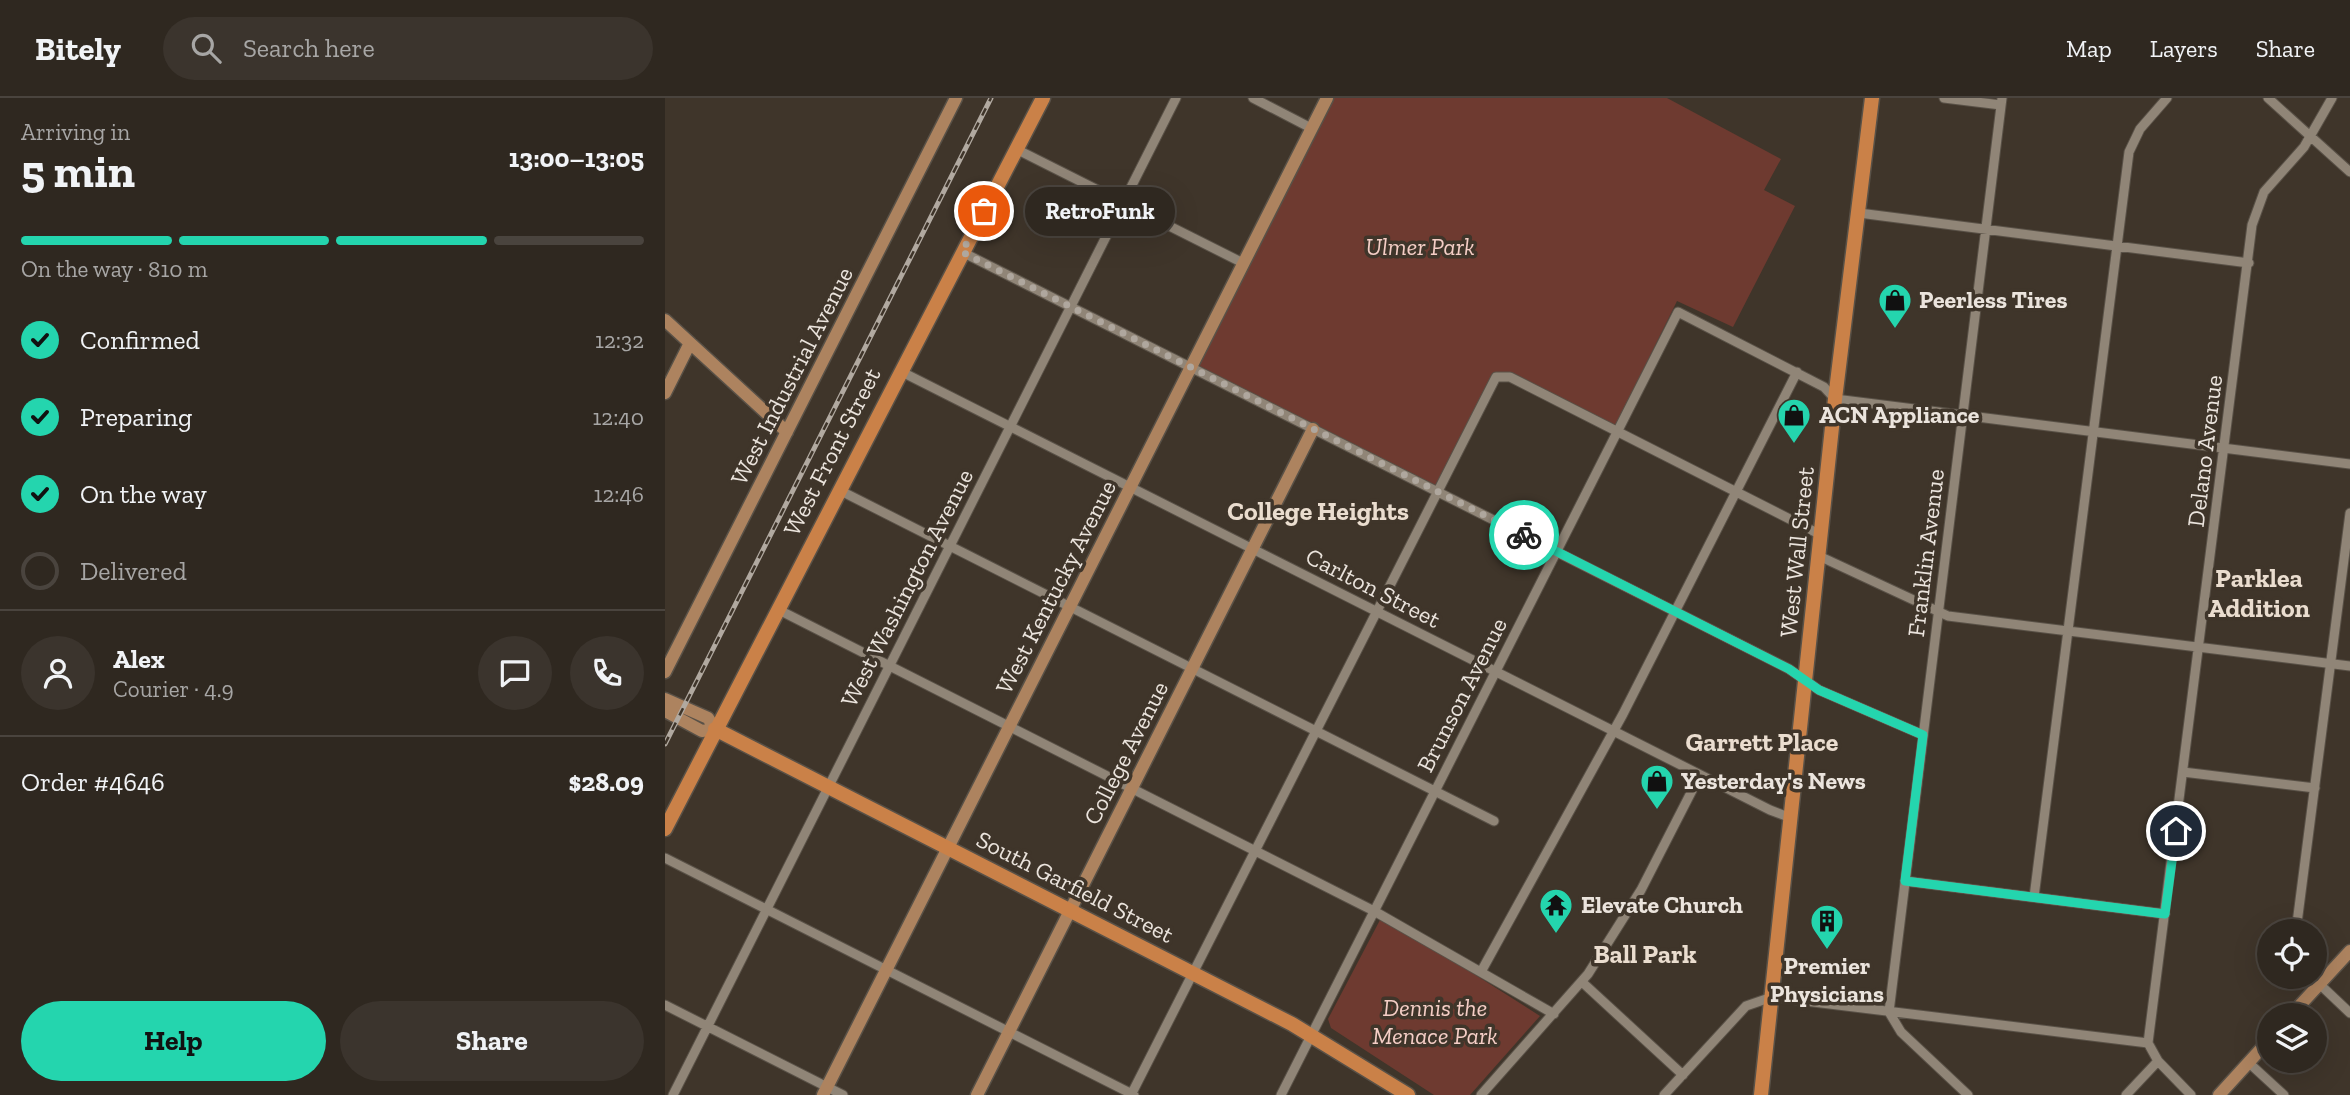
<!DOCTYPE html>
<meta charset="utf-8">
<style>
:root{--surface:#2f2820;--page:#3b342d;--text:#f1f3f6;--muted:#a7a6a5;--line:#4a443e;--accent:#24d5ae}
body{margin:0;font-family:"Zilla Slab",serif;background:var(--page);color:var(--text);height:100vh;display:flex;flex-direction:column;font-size:26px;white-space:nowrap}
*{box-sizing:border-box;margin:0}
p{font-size:23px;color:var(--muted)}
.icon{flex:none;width:38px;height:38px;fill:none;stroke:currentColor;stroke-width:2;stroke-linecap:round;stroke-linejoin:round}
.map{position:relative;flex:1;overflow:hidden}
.panel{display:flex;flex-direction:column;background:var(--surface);width:665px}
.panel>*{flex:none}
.controls{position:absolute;left:1592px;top:821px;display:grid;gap:14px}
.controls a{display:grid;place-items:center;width:70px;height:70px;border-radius:50%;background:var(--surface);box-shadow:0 7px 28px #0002,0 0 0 2px var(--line);font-size:35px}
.pin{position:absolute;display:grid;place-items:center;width:60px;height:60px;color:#fff;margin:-30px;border:4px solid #fff;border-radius:50%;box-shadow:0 2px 7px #0007}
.courier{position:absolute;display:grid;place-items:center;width:70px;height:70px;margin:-35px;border:5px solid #24d5ae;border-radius:50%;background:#fff;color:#222;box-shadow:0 2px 9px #0007}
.bubble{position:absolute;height:49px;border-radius:24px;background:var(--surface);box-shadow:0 7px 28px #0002,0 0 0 2px var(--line);font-size:23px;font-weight:700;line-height:49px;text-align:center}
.summary em{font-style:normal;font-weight:700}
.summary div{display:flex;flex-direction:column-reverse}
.summary{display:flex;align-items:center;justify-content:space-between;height:119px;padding:0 21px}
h1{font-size:46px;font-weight:700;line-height:52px}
.bar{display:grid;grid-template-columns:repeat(4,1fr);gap:10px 7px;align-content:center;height:84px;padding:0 21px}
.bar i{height:9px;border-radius:5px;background:var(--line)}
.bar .selected{background:var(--accent)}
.bar p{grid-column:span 4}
.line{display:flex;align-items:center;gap:18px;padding:0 21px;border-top:2px solid var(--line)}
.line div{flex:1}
.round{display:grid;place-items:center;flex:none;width:74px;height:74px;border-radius:37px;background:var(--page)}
ol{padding:0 21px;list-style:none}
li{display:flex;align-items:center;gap:21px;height:77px}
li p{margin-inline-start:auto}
li .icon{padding:7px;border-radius:50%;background:var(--accent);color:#111;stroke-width:4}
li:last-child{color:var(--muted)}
li i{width:38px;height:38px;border:4px solid var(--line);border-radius:50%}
.button{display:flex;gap:14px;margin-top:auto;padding:14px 21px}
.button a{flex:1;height:80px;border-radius:42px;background:var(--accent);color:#111;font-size:28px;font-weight:700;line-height:80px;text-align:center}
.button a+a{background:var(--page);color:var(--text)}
header{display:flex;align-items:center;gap:42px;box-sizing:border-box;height:98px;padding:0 35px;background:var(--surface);border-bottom:2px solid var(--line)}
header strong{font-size:33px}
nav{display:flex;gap:38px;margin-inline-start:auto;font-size:24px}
.search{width:490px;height:63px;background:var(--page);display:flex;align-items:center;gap:18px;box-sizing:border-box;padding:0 24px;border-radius:38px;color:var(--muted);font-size:26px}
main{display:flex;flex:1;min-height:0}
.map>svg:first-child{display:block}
.green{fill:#6e3a30}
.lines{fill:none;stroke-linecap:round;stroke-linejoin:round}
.street-casing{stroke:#595147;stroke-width:11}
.secondary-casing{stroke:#595147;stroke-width:15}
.primary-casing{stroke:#595147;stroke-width:17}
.street{stroke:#908577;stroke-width:9}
.secondary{stroke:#ad835f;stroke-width:12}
.primary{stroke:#ca8148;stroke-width:14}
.rail-casing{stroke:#b1a9a0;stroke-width:5}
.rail{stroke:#3f352a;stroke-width:2.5;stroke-dasharray:8;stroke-linecap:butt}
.done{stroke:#afa79e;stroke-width:7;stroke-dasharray:0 12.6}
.route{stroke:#24d5ae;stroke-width:9}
.labels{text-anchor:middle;stroke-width:7;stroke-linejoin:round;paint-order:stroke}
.park-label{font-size:24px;font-style:italic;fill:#f5cec6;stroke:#3f352a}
.poi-label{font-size:24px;font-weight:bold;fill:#ebe4dd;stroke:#3f352a;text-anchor:start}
.street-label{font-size:24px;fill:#ebe4dd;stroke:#3f352a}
.neighbourhood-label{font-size:26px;font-weight:bold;fill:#eaddcf;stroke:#3f352a}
</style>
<header>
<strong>Bitely</strong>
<div class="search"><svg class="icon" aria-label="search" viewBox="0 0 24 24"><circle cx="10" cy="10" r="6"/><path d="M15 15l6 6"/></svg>Search here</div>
<nav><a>Map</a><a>Layers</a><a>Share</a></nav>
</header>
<main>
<section class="panel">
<div class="summary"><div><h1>5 min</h1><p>Arriving in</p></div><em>13:00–13:05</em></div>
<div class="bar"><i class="selected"></i><i class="selected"></i><i class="selected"></i><i></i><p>On the way · 810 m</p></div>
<ol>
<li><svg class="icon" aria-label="check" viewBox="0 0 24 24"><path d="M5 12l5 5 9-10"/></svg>Confirmed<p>12:32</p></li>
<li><svg class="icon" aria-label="check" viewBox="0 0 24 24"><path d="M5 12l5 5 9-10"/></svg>Preparing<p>12:40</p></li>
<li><svg class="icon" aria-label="check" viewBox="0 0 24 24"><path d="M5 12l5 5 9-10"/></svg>On the way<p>12:46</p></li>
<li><i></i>Delivered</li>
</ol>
<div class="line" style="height:126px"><a class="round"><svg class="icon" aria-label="person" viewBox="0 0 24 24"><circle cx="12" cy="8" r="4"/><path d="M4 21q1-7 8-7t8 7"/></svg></a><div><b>Alex</b><p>Courier · 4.9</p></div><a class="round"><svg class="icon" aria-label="chat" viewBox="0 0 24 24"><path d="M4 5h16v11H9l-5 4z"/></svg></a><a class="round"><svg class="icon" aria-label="phone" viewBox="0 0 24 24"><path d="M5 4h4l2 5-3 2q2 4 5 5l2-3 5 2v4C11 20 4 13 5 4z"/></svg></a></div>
<div class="line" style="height:91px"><div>Order #4646</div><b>$28.09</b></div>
<div class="button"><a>Help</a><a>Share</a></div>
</section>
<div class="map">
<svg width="1685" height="997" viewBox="0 0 1685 997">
<rect width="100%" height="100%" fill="#3f352a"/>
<path class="green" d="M665 0H1002L1116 61 1099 92 1130 108 1068 229 1012 203 949 331 835 276 771 391 529 269Z
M715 822 768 850 875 918 805 997H769L666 930 663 921Z"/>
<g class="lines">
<defs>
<path id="street" d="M588 0 646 30
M1279 0 1336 7
M1603 0 1685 74
M351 51 578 165
M1194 115 1584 165
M297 154 1124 571 1154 592 1258 637
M235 273 1105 712 1126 720
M174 392 829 723
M1154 458 1283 518 1685 568
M112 511 709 813 889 916
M1518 674 1650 690
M0 760 469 997
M1240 783 1500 816
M1369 799 1464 54 1475 31 1502 0
M1631 833 1685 415
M817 872 958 616 1132 274
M1646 878 1685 915
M917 884 1018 977
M0 907 178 997
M1483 945 1587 127 1599 94 1639 49 1667 0
M1583 964 1619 997
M8 997 511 0
M466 997 831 279H845L1156 437
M616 997 1013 214 1159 289 1170 301 1685 366
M816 997 923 876 976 792 1035 677
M999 997 1081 908 1107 899 1483 945 1493 963 1526 997
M1303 997 1236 934 1224 914 1337 0
M1461 997 1493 963"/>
<path id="secondary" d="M0 222 122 334
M0 295 25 245
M0 574 291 0
M0 601 43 620 50 631 37 633 0 613
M1626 917 1685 853
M158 997 662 0
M312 997 648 331
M1554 997 1605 941"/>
<path id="primary" d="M50 631 627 926 743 997
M0 731 378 0
M1096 997 1170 301 1207 0"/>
</defs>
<use href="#street" class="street-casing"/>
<use href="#secondary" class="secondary-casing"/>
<use href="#primary" class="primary-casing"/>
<use href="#street" class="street"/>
<use href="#secondary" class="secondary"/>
<use href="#primary" class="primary"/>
<defs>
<path id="rail" d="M0 646 326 0"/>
</defs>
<use href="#rail" class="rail-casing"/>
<use href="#rail" class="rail"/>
</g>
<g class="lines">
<path class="done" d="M319 113 297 154 859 437"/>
<path class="route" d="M859 437 1124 571 1154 592 1258 637 1240 783 1500 816 1511 733"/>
</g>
<defs>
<symbol id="shop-pin" viewBox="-11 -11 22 30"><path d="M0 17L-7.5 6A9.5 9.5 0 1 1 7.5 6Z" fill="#24d5ae" stroke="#3f352a"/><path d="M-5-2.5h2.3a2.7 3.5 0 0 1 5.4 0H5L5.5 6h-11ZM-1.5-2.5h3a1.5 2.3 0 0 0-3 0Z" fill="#111"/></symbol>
<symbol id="temple-pin" viewBox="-11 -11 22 30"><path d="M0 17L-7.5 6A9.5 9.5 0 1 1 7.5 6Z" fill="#24d5ae" stroke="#3f352a"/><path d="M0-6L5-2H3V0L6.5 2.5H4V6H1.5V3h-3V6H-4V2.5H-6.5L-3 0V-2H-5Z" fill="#111"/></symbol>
<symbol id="building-pin" viewBox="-11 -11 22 30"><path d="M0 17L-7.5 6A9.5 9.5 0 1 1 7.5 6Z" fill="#24d5ae" stroke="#3f352a"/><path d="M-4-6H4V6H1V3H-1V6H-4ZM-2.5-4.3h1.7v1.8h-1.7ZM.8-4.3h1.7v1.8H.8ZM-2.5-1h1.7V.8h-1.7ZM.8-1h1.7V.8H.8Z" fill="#111"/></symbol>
</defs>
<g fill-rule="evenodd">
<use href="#shop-pin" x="1211" y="183" width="38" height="52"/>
<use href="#shop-pin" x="1110" y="298" width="38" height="52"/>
<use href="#shop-pin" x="973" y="664" width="38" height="52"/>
<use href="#temple-pin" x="872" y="788" width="38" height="52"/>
<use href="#building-pin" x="1143" y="804" width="38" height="52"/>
</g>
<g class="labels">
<g class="park-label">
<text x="755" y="157">Ulmer Park</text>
<text x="770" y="918">Dennis the<tspan x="770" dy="28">Menace Park</tspan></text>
</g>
<g class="poi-label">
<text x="1254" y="210">Peerless Tires</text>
<text x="1154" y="325">ACN Appliance</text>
<text x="1016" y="691">Yesterday's News</text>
<text x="916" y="815">Elevate Church</text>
<text x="1162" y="876" text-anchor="middle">Premier<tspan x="1162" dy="28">Physicians</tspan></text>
</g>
<g class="street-label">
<text transform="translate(127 278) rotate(-63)" y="8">West Industrial Avenue</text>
<text transform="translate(1540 353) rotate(-83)" y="8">Delano Avenue</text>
<text transform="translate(167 354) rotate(-63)" y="8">West Front Street</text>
<text transform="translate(1132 454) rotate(-84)" y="8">West Wall Street</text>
<text transform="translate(1261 455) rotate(-83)" y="8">Franklin Avenue</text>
<text transform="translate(391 489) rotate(-63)" y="8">West Kentucky Avenue</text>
<text transform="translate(242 490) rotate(-63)" y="8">West Washington Avenue</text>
<text transform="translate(708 490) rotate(27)" y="8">Carlton Street</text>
<text transform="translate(797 597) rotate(-63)" y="8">Brunson Avenue</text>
<text transform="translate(461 655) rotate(-63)" y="8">College Avenue</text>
<text transform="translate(410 789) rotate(27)" y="8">South Garfield Street</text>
</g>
<g class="neighbourhood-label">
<text x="653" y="422">College Heights</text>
<text x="1594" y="489">Parklea<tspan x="1594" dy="30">Addition</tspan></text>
<text x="1097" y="653">Garrett Place</text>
<text x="980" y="865">Ball Park</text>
</g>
</g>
</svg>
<div class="controls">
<a><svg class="icon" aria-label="locate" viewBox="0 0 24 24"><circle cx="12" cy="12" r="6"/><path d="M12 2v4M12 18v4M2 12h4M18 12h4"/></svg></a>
<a><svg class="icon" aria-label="layers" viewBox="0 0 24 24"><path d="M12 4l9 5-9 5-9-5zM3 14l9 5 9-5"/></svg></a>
</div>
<div class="pin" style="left:319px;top:113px;background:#ea580c"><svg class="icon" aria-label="bag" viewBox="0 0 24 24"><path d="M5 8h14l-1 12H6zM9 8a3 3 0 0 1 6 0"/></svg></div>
<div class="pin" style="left:1511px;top:733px;background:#1f2937"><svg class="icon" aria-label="home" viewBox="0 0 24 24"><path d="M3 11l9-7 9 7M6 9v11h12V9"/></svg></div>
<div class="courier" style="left:859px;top:437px"><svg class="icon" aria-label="bike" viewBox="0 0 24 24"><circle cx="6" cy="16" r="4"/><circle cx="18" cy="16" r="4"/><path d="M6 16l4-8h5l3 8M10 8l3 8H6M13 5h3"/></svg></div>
<div class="bubble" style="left:360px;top:89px;width:150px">RetroFunk</div>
</div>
</main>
